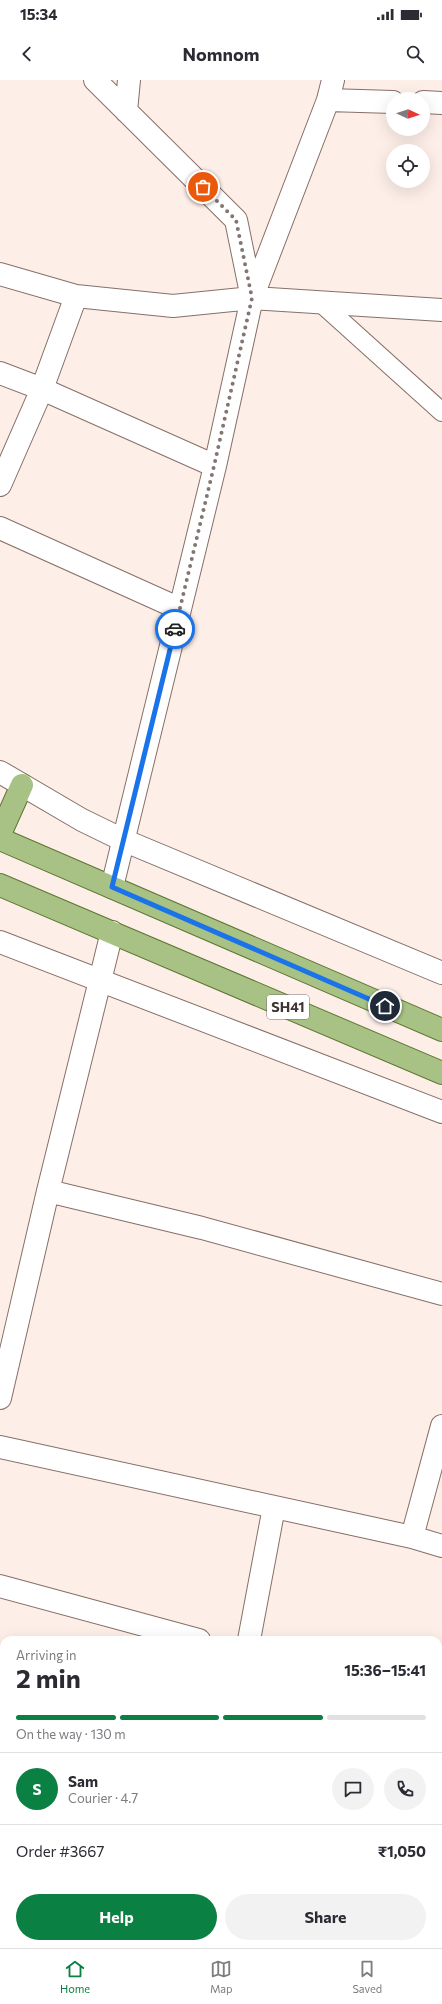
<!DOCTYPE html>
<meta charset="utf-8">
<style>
:root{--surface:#fff;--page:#f2f2f3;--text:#2b2b33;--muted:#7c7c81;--line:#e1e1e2;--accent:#0b8043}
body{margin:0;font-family:Commissioner,sans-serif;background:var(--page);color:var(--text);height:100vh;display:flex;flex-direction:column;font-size:15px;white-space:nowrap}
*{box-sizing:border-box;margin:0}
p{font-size:13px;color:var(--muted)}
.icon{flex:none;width:22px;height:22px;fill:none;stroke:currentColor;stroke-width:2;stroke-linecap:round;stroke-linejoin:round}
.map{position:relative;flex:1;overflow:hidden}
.panel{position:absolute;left:0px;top:1556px;width:442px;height:312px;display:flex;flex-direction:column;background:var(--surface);border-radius:12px 12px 0 0;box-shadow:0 4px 16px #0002}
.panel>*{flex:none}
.needle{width:26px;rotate:93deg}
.buttons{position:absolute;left:386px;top:12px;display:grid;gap:8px}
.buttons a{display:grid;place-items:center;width:44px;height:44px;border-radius:50%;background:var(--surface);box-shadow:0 4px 16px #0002;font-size:20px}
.pin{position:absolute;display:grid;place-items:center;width:34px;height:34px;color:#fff;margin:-17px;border:2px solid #fff;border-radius:50%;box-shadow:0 1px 4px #0007}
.courier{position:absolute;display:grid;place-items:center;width:40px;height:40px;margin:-20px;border:3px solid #1a73e8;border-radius:50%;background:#fff;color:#222;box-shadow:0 1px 5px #0007}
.head em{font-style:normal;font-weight:700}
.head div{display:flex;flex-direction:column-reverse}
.head{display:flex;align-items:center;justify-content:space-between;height:68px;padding:0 16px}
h1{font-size:26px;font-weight:700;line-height:30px}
.bar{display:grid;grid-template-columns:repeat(4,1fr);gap:6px 4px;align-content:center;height:48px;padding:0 16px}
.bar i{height:5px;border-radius:3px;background:var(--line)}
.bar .active{background:var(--accent)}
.bar p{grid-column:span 4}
.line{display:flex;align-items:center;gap:10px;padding:0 16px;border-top:1px solid var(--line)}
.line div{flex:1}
.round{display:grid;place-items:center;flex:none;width:42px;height:42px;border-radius:21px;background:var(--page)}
.button{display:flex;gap:8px;margin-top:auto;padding:8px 16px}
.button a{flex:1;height:46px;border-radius:24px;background:var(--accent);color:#fff;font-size:16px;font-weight:700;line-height:46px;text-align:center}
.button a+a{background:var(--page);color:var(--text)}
.status{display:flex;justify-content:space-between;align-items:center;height:28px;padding:0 20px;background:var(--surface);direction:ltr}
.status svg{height:11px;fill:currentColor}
header{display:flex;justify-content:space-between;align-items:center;height:52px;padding:0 16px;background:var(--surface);font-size:18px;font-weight:700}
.dock{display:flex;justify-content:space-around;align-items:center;height:56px;border-top:1px solid var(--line);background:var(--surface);font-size:11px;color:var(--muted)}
.dock a{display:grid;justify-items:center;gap:2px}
.dock .active{color:var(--accent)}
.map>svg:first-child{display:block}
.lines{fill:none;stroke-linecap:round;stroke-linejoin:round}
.lane-casing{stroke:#867067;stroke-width:20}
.street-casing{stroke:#867067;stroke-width:24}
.secondary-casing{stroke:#867067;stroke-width:24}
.primary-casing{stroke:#5e7733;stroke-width:24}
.lane{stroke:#fff;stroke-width:18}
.street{stroke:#fff;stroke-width:22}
.secondary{stroke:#fff;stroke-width:22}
.primary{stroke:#a8c285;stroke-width:22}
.done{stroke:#827672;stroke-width:4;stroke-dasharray:0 7.2}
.route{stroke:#1a73e8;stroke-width:5}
.labels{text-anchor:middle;stroke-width:3.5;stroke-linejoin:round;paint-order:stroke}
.shield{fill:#fff;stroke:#797270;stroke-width:1}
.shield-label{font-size:14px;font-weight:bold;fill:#3f3632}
</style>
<div class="status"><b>15:34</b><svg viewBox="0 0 49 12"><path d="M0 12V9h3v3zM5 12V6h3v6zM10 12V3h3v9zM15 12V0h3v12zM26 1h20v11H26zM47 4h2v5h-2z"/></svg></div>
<header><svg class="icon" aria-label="back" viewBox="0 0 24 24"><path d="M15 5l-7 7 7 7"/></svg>Nomnom<svg class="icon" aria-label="search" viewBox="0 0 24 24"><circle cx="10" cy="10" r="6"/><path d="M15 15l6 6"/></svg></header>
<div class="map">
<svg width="442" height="1868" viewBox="0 0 442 1868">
<rect width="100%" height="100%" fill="#fdeee8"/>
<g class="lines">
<defs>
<path id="lane" d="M321 223 442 332"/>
<path id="street" d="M95 0 236 140 252 218 215 386 112 807
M328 20 393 22
M423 22 442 23
M126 31 129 0
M0 194 76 216 173 226 252 218 442 230
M252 218 328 20 333 0
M0 293 42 309 215 386
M0 405 42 309 76 216
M0 448 180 529
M48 1111 202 1148 442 1214
M0 1318 48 1111 112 852
M0 1367 412 1457 442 1466
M412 1457 442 1346
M0 1506 199 1560
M249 1560 274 1427
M438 1634 442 1636
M0 1643 4 1644
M0 1772 4 1773
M438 1809 442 1810"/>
<path id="secondary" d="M0 692 82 740 123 760 442 893
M0 862 442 1032"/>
<path id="primary" d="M0 754 22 705
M0 759 442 950
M0 805 442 993"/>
</defs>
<use href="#lane" class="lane-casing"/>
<use href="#street" class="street-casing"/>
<use href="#secondary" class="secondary-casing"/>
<use href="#primary" class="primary-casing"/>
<use href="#lane" class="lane"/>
<use href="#street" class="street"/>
<use href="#secondary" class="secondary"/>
<use href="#primary" class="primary"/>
</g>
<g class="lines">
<path class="done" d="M175 549 214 386 252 218 236 140 203 107"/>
<path class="route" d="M175 549 112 807 385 926"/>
</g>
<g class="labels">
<rect class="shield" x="267" y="915" width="42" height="24" rx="3"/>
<g class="shield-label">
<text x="288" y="932">SH41</text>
</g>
</g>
</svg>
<div class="buttons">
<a><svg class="needle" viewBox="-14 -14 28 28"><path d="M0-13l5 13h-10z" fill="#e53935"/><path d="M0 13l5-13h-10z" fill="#7c7c81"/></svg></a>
<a><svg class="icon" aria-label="locate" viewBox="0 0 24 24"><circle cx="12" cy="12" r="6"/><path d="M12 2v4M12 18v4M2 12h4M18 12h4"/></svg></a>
</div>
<div class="pin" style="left:203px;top:107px;background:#ea580c"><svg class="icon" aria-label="bag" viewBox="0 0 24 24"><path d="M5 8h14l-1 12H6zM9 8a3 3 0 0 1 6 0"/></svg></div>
<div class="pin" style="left:385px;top:926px;background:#1f2937"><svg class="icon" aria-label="home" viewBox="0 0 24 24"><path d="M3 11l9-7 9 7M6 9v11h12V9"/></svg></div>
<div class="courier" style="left:175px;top:549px"><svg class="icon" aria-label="car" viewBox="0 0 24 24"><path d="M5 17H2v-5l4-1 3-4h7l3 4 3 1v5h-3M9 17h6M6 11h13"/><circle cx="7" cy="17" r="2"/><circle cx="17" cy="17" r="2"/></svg></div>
<section class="panel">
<div class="head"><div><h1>2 min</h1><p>Arriving in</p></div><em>15:36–15:41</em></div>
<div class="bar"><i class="active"></i><i class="active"></i><i class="active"></i><i></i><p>On the way · 130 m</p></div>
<div class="line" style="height:72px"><b class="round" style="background:var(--accent);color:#fff">S</b><div><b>Sam</b><p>Courier · 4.7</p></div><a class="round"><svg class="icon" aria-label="chat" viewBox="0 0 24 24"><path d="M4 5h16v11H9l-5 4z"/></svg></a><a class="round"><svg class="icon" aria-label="phone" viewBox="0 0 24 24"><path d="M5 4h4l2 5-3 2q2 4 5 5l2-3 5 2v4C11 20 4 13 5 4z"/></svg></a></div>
<div class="line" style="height:52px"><div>Order #3667</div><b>₹1,050</b></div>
<div class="button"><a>Help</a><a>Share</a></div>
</section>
</div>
<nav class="dock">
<a class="active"><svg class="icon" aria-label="home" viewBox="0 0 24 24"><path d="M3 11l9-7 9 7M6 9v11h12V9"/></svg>Home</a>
<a><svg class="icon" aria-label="map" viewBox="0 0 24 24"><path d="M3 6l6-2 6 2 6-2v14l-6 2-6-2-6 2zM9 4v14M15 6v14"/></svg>Map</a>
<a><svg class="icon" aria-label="saved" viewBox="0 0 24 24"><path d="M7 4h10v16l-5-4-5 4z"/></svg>Saved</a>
</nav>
